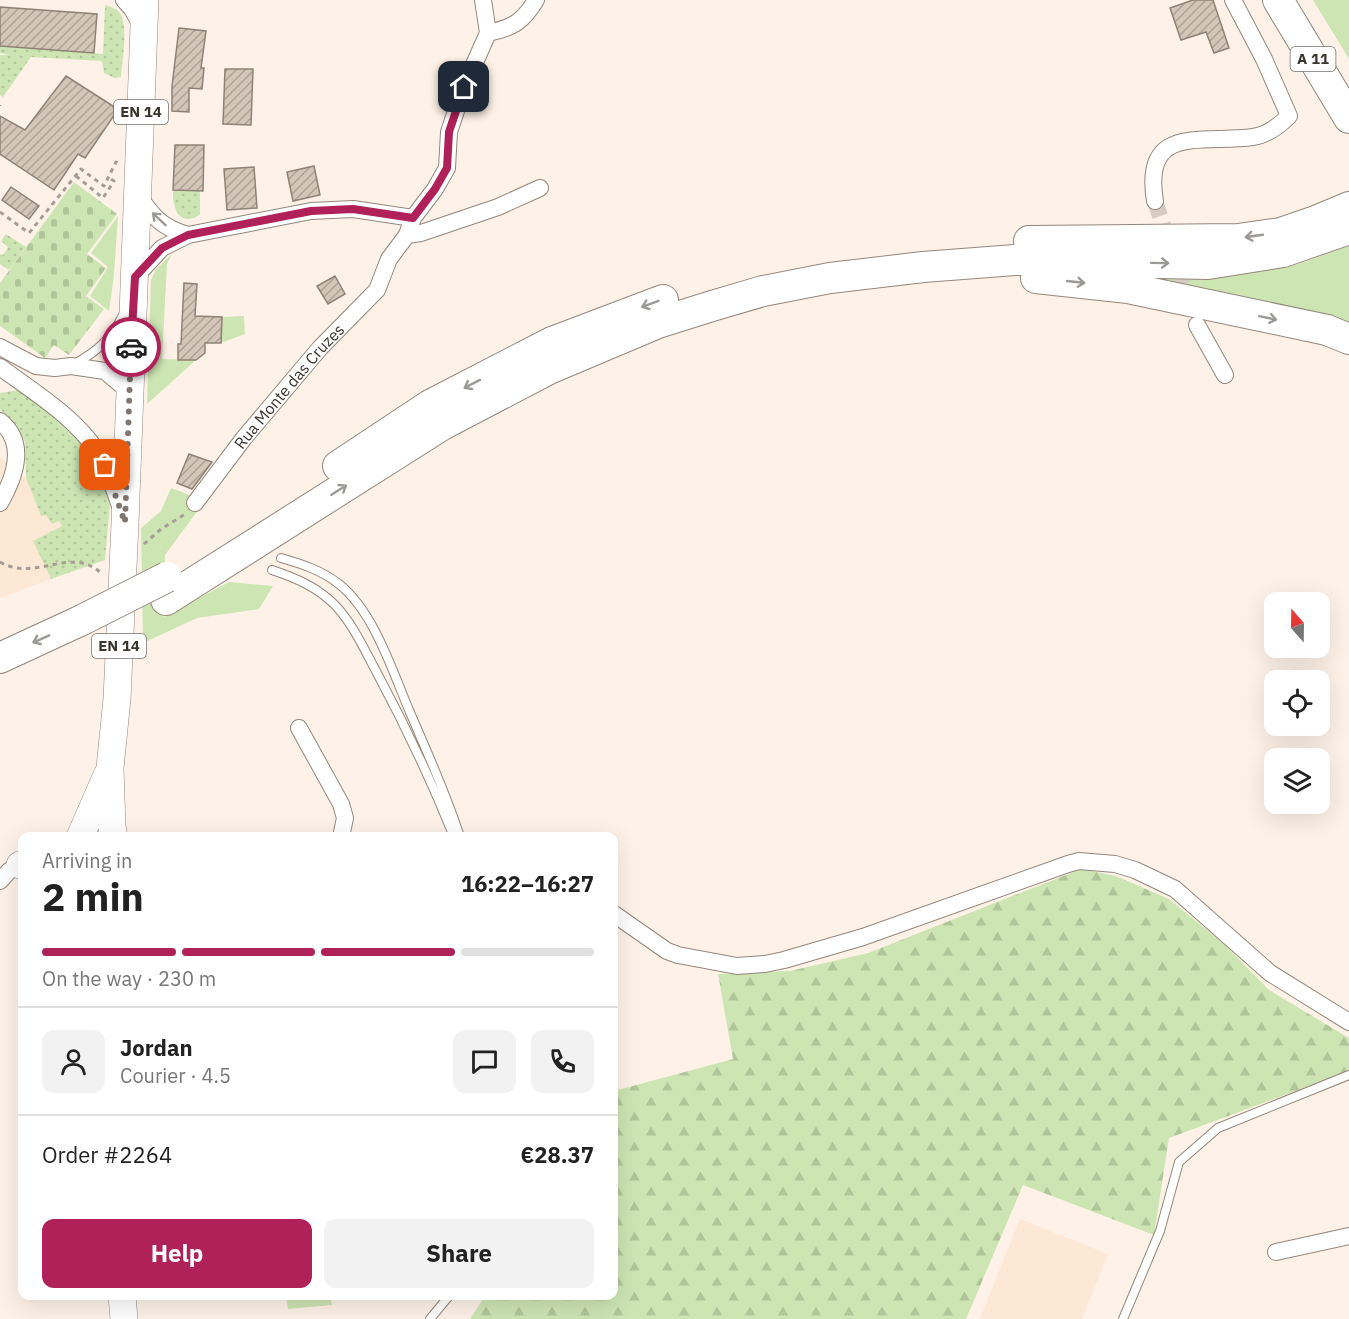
<!DOCTYPE html>
<meta charset="utf-8">
<style>
:root{--surface:#fff;--page:#f2f2f2;--text:#222;--muted:#767676;--line:#e0e0e0;--accent:#af2158}
body{margin:0;font-family:"IBM Plex Sans",sans-serif;background:var(--page);color:var(--text);height:100vh;display:flex;flex-direction:column;font-size:22px;white-space:nowrap}
*{box-sizing:border-box;margin:0}
p{font-size:20px;color:var(--muted)}
.icon{flex:none;width:33px;height:33px;fill:none;stroke:currentColor;stroke-width:2;stroke-linecap:round;stroke-linejoin:round}
.map{position:relative;flex:1;overflow:hidden}
.details{position:absolute;left:18px;top:832px;width:600px;height:468px;display:flex;flex-direction:column;background:var(--surface);border-radius:12px;box-shadow:0 6px 24px #0002}
.details>*{flex:none}
.needle{width:39px;rotate:340deg}
.tools{position:absolute;left:1264px;top:592px;display:grid;gap:12px}
.tools a{display:grid;place-items:center;width:66px;height:66px;border-radius:12px;background:var(--surface);box-shadow:0 6px 24px #0002;font-size:30px}
.pin{position:absolute;display:grid;place-items:center;width:51px;height:51px;color:#fff;margin:-26px;border-radius:12px;box-shadow:0 3px 9px #0006}
.courier{position:absolute;display:grid;place-items:center;width:60px;height:60px;margin:-30px;border:4px solid #af2158;border-radius:50%;background:#fff;color:#222;box-shadow:0 2px 8px #0007}
.headline em{font-style:normal;font-weight:700}
.headline div{display:flex;flex-direction:column-reverse}
.headline{display:flex;align-items:center;justify-content:space-between;height:102px;padding:0 24px}
h1{font-size:39px;font-weight:700;line-height:45px}
.bar{display:grid;grid-template-columns:repeat(4,1fr);gap:9px 6px;align-content:center;height:72px;padding:0 24px}
.bar i{height:8px;border-radius:4px;background:var(--line)}
.bar .active{background:var(--accent)}
.bar p{grid-column:span 4}
.line{display:flex;align-items:center;gap:15px;padding:0 24px;border-top:2px solid var(--line)}
.line div{flex:1}
.round{display:grid;place-items:center;flex:none;width:63px;height:63px;border-radius:12px;background:var(--page)}
.cta{display:flex;gap:12px;margin-top:auto;padding:12px 24px}
.cta a{flex:1;height:69px;border-radius:12px;background:var(--accent);color:#fff;font-size:24px;font-weight:700;line-height:69px;text-align:center}
.cta a+a{background:var(--page);color:var(--text)}
.map>svg:first-child{display:block}
.built{fill:#fde7d5}
.green{fill:#cde5b3}
.forest{fill:url(#forest-firs)}
.cemetery{fill:url(#cemetery-stones)}
.garden{fill:url(#garden-dots)}
.building{fill:url(#building-hatch);stroke:#8f8176;stroke-width:1.5}
.lines{fill:none;stroke-linecap:round;stroke-linejoin:round}
.minor-tunnel{stroke:#d7ccc3;stroke-width:16;stroke-dasharray:16 8;stroke-linecap:butt}
.service-casing{stroke:#94867b;stroke-width:10}
.minor-casing{stroke:#94867b;stroke-width:18}
.primary-casing{stroke:#94867b;stroke-width:28}
.motorway-casing{stroke:#94867b;stroke-width:32}
.path{stroke:#a69d95;stroke-width:3;stroke-dasharray:4.5 4.5;stroke-linecap:butt}
.service{stroke:#fff;stroke-width:8}
.minor{stroke:#fff;stroke-width:16}
.primary{stroke:#fff;stroke-width:27}
.motorway{stroke:#fff;stroke-width:30}
.motorway-bridge-casing{stroke:#94867b;stroke-width:32;stroke-linecap:butt}
.motorway-bridge{stroke:#fff;stroke-width:30}
.oneway{stroke:#9c9a97}
.done{stroke:#7f7670;stroke-width:6;stroke-dasharray:0 10.8}
.route{stroke:#af2158;stroke-width:8}
.labels{text-anchor:middle;stroke-width:6;stroke-linejoin:round;paint-order:stroke}
.shield{fill:#fff;stroke:#75716d;stroke-width:1.5}
.shield-label{font-size:15px;font-weight:bold;fill:#3a342f}
.street-label{font-size:16px;fill:#3a342f;stroke:#fff}
</style>
<div class="map">
<svg width="1349" height="1319" viewBox="0 0 1349 1319">
<defs>
<pattern id="forest-firs" width="22" height="20" patternUnits="userSpaceOnUse" patternTransform="scale(1.5)"><rect width="22" height="20" fill="#cde5b3"/><path d="M5 1l3.5 6h-7zM16 11l3.5 6h-7z" fill="#b1c59a"/></pattern>
<pattern id="cemetery-stones" width="16" height="16" patternUnits="userSpaceOnUse" patternTransform="scale(1.5)"><rect width="16" height="16" fill="#cde5b3"/><path d="M2 7V4a2 2 0 0 1 4 0v3zM10 15v-3a2 2 0 0 1 4 0v3z" fill="#b1c59a"/></pattern>
<pattern id="garden-dots" width="8" height="8" patternUnits="userSpaceOnUse" patternTransform="scale(1.5)"><rect width="8" height="8" fill="#cde5b3"/><path d="M2 2h.1M6 6h.1" fill="none" stroke="#b1c59a" stroke-width="1.8" stroke-linecap="round"/></pattern>
<pattern id="building-hatch" width="6" height="6" patternUnits="userSpaceOnUse" patternTransform="scale(1.5)"><rect width="6" height="6" fill="#d4c5b9"/><path d="M-1 1l2-2M0 6l6-6M5 7l2-2" fill="none" stroke="#ada197"/></pattern>
</defs>
<rect width="100%" height="100%" fill="#fef2e8"/>
<path class="built" d="M0 457 26 478 41 516 45 514 59 521 62 526 34 541 51 579 0 598Z
M1020 1219 1108 1254 1082 1319H980Z"/>
<path class="green" d="M1313 0H1349V59Z
M118 216 114 275 109 311 90 296 108 267 91 253Z
M1349 246V332L1131 278 1269 269 1298 264Z
M172 254 167 264 162 359 196 360 147 404 151 280 156 269Z
M244 316 245 334 221 343 222 317Z
M171 488 205 501 165 555 164 617 229 582 273 586 259 609 197 618 143 643 141 528 161 511Z
M286 1296H330L332 1305 288 1309Z"/>
<path class="forest" d="M1081 869 1116 876 1169 899 1224 944 1269 990 1349 1038V1071L1169 1138 1154 1235 1023 1185 966 1319H470L485 1296H614V1091L733 1059 718 974 790 971 868 953Z"/>
<path class="cemetery" d="M74 182 117 214 87 254 106 268 86 296 104 309 69 355 54 345 45 358 0 326V283Z"/>
<path class="garden" d="M105 5C112 7 118 9 121 15 128 29 122 61 121 77L114 78 104 73 102 61 31 57 3 97 0 95V55H10L0 53V46L103 54Z
M173 190 200 191V215C179 228 172 207 173 190Z
M6 234 26 247 9 270 0 264V254L3 255 8 247 1 241Z
M18 390 68 426 83 442 106 483 110 504 105 560 51 579 33 541 62 526 59 521 52 524 46 515 41 516 26 478 25 442 16 425 0 409V393Z"/>
<path class="building" d="M1193 0H1213L1229 48 1214 53 1206 32 1181 40 1170 8Z
M0 7 97 14 94 53 0 46Z
M179 28 206 31 201 68H204L202 89 189 88V112L172 111V86Z
M225 69H253L251 125 223 124Z
M66 76 113 106 115 112 113 117 85 158 78 154 54 190 0 154V116L25 130Z
M175 145H204L203 191 173 190Z
M314 166 320 195 293 201 287 172Z
M254 167 257 208 227 210 224 169Z
M11 187 39 206 29 219 2 200Z
M335 276 345 294 328 304 317 286Z
M184 283 197 284 195 316 222 317 221 343H205V353L196 360H178V344H181Z
M189 454 212 462 192 489 177 483Z"/>
<g class="lines">
<path class="minor-tunnel" d="M1155 201 1190 305"/>
<defs>
<path id="service" d="M74 364C97 352 112 338 123 315
M281 558C302 564 321 570 339 584 374 612 392 670 409 710 427 752 446 793 460 837
M272 570C296 578 317 587 335 605 353 624 364 649 376 671 405 725 431 780 454 837
M430 1319 449 1296
M1123 1319 1160 1231 1179 1162 1218 1128 1349 1075"/>
<g id="minor">
<path d="M124 0 132 9 142 27"/>
<path d="M488 33C512 28 523 22 536 0"/>
<path d="M137 194C153 216 160 227 188 235"/>
<path d="M1155 201C1142 123 1203 144 1253 137 1267 135 1279 126 1289 116L1264 59 1233 0"/>
<path d="M407 235 421 233 498 207 540 188"/>
<path d="M135 277 162 248 188 235 311 211 353 209 413 218"/>
<path d="M1197 325 1225 375"/>
<path d="M0 347 36 366 55 368 71 366 105 371 130 392"/>
<path d="M0 367C31 390 75 417 96 450 107 467 113 486 120 506"/>
<path d="M0 421C27 443 15 477 0 503"/>
<path id="s1" d="M195 503 244 438 320 348 377 290 389 259 407 235 413 218 435 189 447 168 449 132 464 87 488 33 483 0"/>
<path d="M299 728 341 804 345 818 341 837"/>
<path d="M0 881 9 871 20 865"/>
<path d="M614 914 667 951 678 955 737 966 765 964 784 960 863 937 1068 864 1079 861 1115 864 1135 870 1175 889 1270 973 1349 1022"/>
<path d="M1276 1252 1349 1236"/>
</g>
<path id="primary" d="M80 837 107 775
M114 837 112 827 110 768 117 699 125 523 145 0
M20 865 22 864
M122 1296 124 1319"/>
<path id="motorway" d="M1278 0 1349 118
M1029 241 1238 239 1281 233 1313 222 1349 207
M1036 278 1128 288 1327 330 1349 339
M338 466 430 405 552 342 663 300
M166 600 442 425 549 369 658 323 712 306 763 291 830 278 923 267 1015 260 1208 264 1283 252 1349 229
M0 658 82 620"/>
</defs>
<use href="#service" class="service-casing"/>
<use href="#minor" class="minor-casing"/>
<use href="#primary" class="primary-casing"/>
<use href="#motorway" class="motorway-casing"/>
<path class="path" d="M0 105V106
M76 176 103 198 114 181 109 178
M0 212 29 233 81 169 104 186 116 162 119 164
M144 544 161 529 187 513
M0 562C37 583 71 544 102 574"/>
<use href="#service" class="service"/>
<use href="#minor" class="minor"/>
<use href="#primary" class="primary"/>
<use href="#motorway" class="motorway"/>
<defs>
<path id="motorway-bridge" d="M82 620 167 577"/>
</defs>
<use href="#motorway-bridge" class="motorway-bridge-casing"/>
<use href="#motorway-bridge" class="motorway-bridge"/>
</g>
<defs><path id="oneway-shaft" d="M-6 0H5M1.5-3L5.5 0L1.5 3" fill="none" stroke-width="1.6" stroke-linecap="round" stroke-linejoin="round" transform="scale(1.5)"/></defs>
<g class="oneway">
<use href="#oneway-shaft" transform="translate(159 219) rotate(-137)"/>
<use href="#oneway-shaft" transform="translate(1254 236) rotate(172)"/>
<use href="#oneway-shaft" transform="translate(1160 263) rotate(1)"/>
<use href="#oneway-shaft" transform="translate(1076 282) rotate(6)"/>
<use href="#oneway-shaft" transform="translate(650 304) rotate(160)"/>
<use href="#oneway-shaft" transform="translate(1268 318) rotate(12)"/>
<use href="#oneway-shaft" transform="translate(472 384) rotate(153)"/>
<use href="#oneway-shaft" transform="translate(339 490) rotate(-32)"/>
<use href="#oneway-shaft" transform="translate(41 639) rotate(156)"/>
</g>
<g class="lines">
<path class="done" d="M105 465 125 523 131 347"/>
<path class="route" d="M131 347 135 277 162 248 188 235 311 211 353 209 413 218 435 189 447 168 449 132 464 87"/>
</g>
<g class="labels">
<g class="shield">
<rect x="1290.5" y="47" width="45" height="24" rx="4.5"/>
<rect x="114" y="100" width="54" height="24" rx="4.5"/>
<rect x="92" y="634" width="54" height="24" rx="4.5"/>
</g>
<g class="shield-label">
<text x="1313" y="64">A 11</text>
<text x="141" y="117">EN 14</text>
<text x="119" y="651">EN 14</text>
</g>
<g class="street-label">
<text dy="6" stroke="none"><textPath href="#s1" startOffset="150">Rua Monte das Cruzes</textPath></text>
</g>
</g>
</svg>
<div class="tools">
<a><svg class="needle" viewBox="-14 -14 28 28"><path d="M0-13l5 13h-10z" fill="#e53935"/><path d="M0 13l5-13h-10z" fill="#767676"/></svg></a>
<a><svg class="icon" aria-label="locate" viewBox="0 0 24 24"><circle cx="12" cy="12" r="6"/><path d="M12 2v4M12 18v4M2 12h4M18 12h4"/></svg></a>
<a><svg class="icon" aria-label="layers" viewBox="0 0 24 24"><path d="M12 4l9 5-9 5-9-5zM3 14l9 5 9-5"/></svg></a>
</div>
<div class="pin" style="left:105px;top:465px;background:#ea580c"><svg class="icon" aria-label="bag" viewBox="0 0 24 24"><path d="M5 8h14l-1 12H6zM9 8a3 3 0 0 1 6 0"/></svg></div>
<div class="pin" style="left:464px;top:87px;background:#1f2937"><svg class="icon" aria-label="home" viewBox="0 0 24 24"><path d="M3 11l9-7 9 7M6 9v11h12V9"/></svg></div>
<div class="courier" style="left:131px;top:347px"><svg class="icon" aria-label="car" viewBox="0 0 24 24"><path d="M5 17H2v-5l4-1 3-4h7l3 4 3 1v5h-3M9 17h6M6 11h13"/><circle cx="7" cy="17" r="2"/><circle cx="17" cy="17" r="2"/></svg></div>
<section class="details">
<div class="headline"><div><h1>2 min</h1><p>Arriving in</p></div><em>16:22–16:27</em></div>
<div class="bar"><i class="active"></i><i class="active"></i><i class="active"></i><i></i><p>On the way · 230 m</p></div>
<div class="line" style="height:108px"><a class="round"><svg class="icon" aria-label="person" viewBox="0 0 24 24"><circle cx="12" cy="8" r="4"/><path d="M4 21q1-7 8-7t8 7"/></svg></a><div><b>Jordan</b><p>Courier · 4.5</p></div><a class="round"><svg class="icon" aria-label="chat" viewBox="0 0 24 24"><path d="M4 5h16v11H9l-5 4z"/></svg></a><a class="round"><svg class="icon" aria-label="phone" viewBox="0 0 24 24"><path d="M5 4h4l2 5-3 2q2 4 5 5l2-3 5 2v4C11 20 4 13 5 4z"/></svg></a></div>
<div class="line" style="height:78px"><div>Order #2264</div><b>€28.37</b></div>
<div class="cta"><a>Help</a><a>Share</a></div>
</section>
</div>
